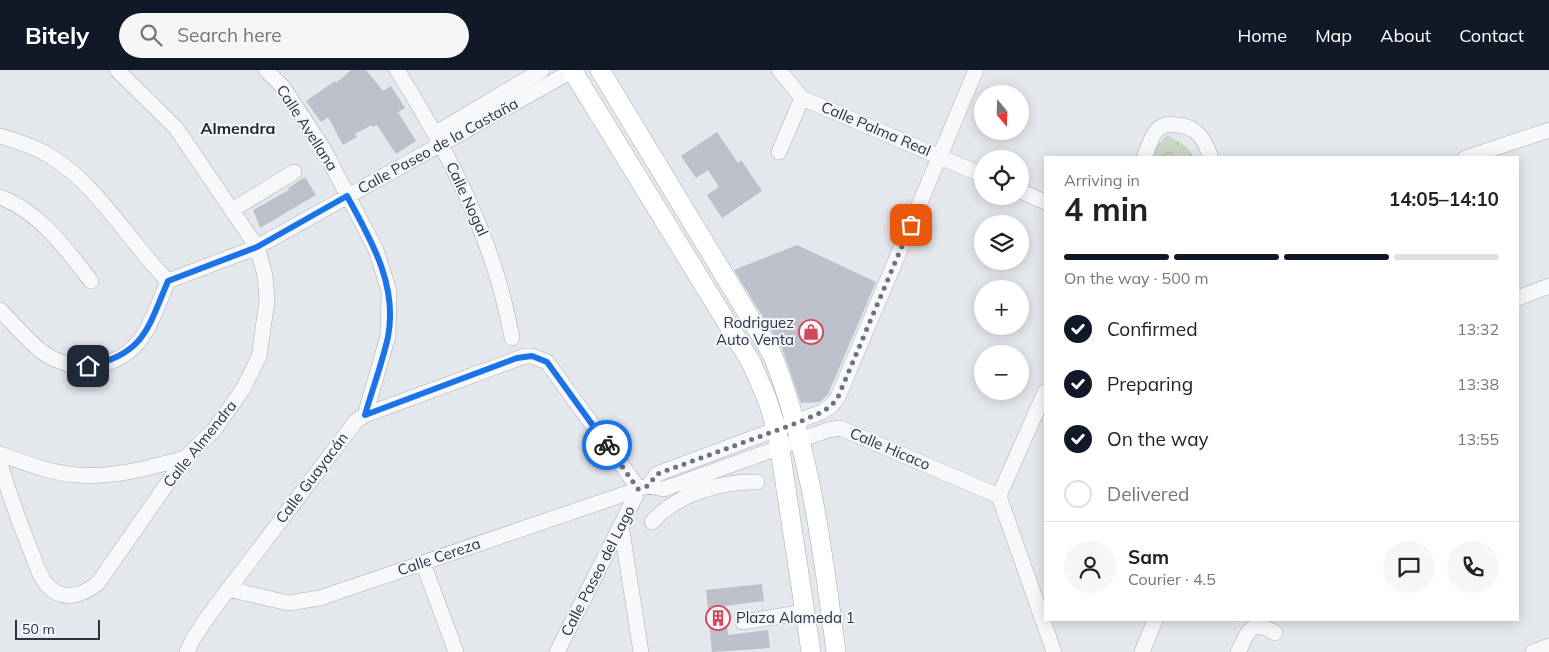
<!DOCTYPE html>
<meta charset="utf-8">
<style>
:root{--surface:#fff;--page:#f6f6f6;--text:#222;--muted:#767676;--line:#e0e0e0;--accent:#111827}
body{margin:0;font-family:Mulish,sans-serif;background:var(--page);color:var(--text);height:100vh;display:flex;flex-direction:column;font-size:19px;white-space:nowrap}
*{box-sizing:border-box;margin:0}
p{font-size:16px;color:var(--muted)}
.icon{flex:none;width:28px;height:28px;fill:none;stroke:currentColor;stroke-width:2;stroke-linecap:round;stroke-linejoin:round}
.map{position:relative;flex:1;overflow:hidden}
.side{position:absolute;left:1044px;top:86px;width:475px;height:465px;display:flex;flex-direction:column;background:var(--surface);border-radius:0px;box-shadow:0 2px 12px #0003}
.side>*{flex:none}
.needle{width:32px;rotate:161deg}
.tools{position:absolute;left:974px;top:15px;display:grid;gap:10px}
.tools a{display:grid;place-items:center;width:55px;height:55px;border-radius:50%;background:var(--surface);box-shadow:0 2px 12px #0003;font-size:25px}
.scale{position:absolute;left:15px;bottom:12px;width:85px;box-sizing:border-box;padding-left:5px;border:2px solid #2b3445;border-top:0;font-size:14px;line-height:18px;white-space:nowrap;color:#2b3445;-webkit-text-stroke:4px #f4f6f9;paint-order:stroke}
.pin{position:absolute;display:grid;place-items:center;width:42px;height:42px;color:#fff;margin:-21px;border-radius:10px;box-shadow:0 2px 8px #0006}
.courier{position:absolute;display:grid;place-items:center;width:50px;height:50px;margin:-25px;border:4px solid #1a73e8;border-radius:50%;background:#fff;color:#222;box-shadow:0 1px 6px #0007}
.head em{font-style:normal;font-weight:700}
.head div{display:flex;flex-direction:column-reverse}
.head{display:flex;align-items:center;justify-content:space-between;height:85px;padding:0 20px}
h1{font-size:32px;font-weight:700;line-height:38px}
.bar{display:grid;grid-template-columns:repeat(4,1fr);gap:8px 5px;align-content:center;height:60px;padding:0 20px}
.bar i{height:6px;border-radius:4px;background:var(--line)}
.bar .selected{background:var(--accent)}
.bar p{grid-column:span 4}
.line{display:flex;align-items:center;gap:12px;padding:0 20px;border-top:1px solid var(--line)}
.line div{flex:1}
.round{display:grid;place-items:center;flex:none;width:52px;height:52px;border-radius:26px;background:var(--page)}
ol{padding:0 20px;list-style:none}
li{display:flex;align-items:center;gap:15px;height:55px}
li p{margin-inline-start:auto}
li .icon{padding:5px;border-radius:50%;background:var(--accent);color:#fff;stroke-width:4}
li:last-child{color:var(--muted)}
li i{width:28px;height:28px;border:2px solid var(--line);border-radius:50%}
header{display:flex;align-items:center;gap:30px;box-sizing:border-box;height:70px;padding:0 25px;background:var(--accent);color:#fff}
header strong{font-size:24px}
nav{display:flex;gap:28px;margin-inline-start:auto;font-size:18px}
.search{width:350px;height:45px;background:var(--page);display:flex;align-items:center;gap:12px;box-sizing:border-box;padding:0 18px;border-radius:28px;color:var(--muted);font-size:19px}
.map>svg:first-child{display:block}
.park{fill:url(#park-crowns)}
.building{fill:#bbc0ca}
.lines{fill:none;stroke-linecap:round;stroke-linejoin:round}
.minor-casing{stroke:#a9aeb7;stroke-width:16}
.major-casing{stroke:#a3abb8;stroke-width:20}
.minor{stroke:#f7f8fa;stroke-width:15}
.major{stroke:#fff;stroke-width:19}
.done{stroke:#6c737f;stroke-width:5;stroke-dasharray:0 9}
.route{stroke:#1a73e8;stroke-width:6}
.labels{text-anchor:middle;stroke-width:4;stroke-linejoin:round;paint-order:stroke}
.street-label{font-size:15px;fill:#2b3445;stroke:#f4f6f9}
.poi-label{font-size:15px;fill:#2b3445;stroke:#f4f6f9;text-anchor:end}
.neighbourhood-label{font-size:16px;font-weight:bold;fill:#1d2536;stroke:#f4f6f9}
</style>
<header>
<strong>Bitely</strong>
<div class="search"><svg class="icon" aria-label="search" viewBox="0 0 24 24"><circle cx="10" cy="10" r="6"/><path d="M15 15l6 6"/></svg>Search here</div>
<nav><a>Home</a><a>Map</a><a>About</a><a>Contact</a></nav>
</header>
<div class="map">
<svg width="1549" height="582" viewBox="0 0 1549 582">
<defs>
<pattern id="park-crowns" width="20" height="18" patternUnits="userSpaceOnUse" patternTransform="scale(1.25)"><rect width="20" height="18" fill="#c9d6c5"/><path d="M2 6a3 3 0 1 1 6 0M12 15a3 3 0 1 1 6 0" fill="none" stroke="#adb8ab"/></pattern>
</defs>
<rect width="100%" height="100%" fill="#e4e7ec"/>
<path class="park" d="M1167 65 1187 77 1194 87 1151 88 1153 81Z"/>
<path class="building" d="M351 0H366L383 21 391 16 405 38 398 42 416 71 396 84 377 55 373 57 372 55 355 64 357 67 343 75 328 47 321 52 306 31 335 11 336 13Z
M717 62 738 93 741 90 762 121 722 148 707 125 719 117 708 100 696 108 681 86Z
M305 107 316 125 260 158 253 140 289 120 288 118Z
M797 175 876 212 828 324 820 332 801 333 782 278 734 200Z
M762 514 764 531 725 536 728 565 768 560 770 578 712 582 706 520Z"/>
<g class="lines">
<defs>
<path id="minor" d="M266 0 283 17 323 78 376 180 389 221 388 266 365 345
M397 0C450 85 494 168 512 268
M779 0 802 28 982 105
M436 63 542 0
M0 66C17 71 35 77 50 86 99 116 128 171 168 211
M779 82 802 28
M1144 88C1148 78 1151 66 1158 59 1164 54 1169 54 1177 55 1197 56 1205 70 1211 88
M1465 88 1549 60
M1020 121 1045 132
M0 127C41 143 65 178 91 211
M232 140 294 102
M168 211 257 177 572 1
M1518 228 1549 216
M0 240C13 253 26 269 41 281 72 305 120 300 142 267 154 250 160 229 168 211
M0 384C25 393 51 403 78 405 114 408 151 397 185 388
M0 393C9 424 20 454 32 484 36 494 40 508 47 515 63 533 83 525 98 513L185 388 214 360 243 319 259 287 267 231 265 205 257 177 176 58 117 0
M648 416 664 419 828 360 840 358 999 426
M999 426 1054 582
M999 426 1045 322
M652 452C677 424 720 411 757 412
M621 455 641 582
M423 493 456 582
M228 519 288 533 320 528 639 419 648 416 657 404 822 342 832 335 838 327 976 0
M743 552 805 542
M187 582 193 569 209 545 356 351 365 345 525 286H532L547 292 639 419 557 582
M1142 582 1155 550
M1238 582C1249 561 1250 548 1275 563
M1533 582 1549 576"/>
<path id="major" d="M572 0 751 292 767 329 777 360 811 582
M600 0 772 284C810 379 823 481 836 582"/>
</defs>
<use href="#minor" class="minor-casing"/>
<use href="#major" class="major-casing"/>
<use href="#minor" class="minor"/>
<use href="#major" class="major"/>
</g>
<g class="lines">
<path class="done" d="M607 375 638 419 648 416 657 404 797 353 822 342 832 335 838 327 911 155"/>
<path class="route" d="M88 296C144 285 148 258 168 211L257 177 347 126C371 170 398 215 388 267 382 294 372 320 365 345L517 288 532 286 547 292 607 375"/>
</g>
<defs>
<symbol id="shop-ring" viewBox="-11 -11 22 22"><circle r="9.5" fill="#f4f6f9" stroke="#d1495b" stroke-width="1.5"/><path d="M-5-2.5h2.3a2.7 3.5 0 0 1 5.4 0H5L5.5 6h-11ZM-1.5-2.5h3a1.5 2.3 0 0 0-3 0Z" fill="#d1495b"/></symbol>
<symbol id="building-ring" viewBox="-11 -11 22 22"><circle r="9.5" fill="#f4f6f9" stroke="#d1495b" stroke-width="1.5"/><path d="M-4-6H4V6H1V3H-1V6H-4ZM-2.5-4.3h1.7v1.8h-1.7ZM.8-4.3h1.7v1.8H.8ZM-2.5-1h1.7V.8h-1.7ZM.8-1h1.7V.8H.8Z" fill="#d1495b"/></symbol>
</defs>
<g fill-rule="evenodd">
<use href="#shop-ring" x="797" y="248" width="28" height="28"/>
<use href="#building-ring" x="704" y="534" width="28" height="28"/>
</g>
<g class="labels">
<g class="street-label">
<text transform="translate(307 58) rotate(57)" y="5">Calle Avellana</text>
<text transform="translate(876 59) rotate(23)" y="5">Calle Palma Real</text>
<text transform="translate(438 76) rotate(-29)" y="5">Calle Paseo de la Castaña</text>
<text transform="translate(467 129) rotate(65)" y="5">Calle Nogal</text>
<text transform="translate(200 374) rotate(-51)" y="5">Calle Almendra</text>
<text transform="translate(890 379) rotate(23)" y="5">Calle Hicaco</text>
<text transform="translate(312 408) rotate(-53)" y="5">Calle Guayacán</text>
<text transform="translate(439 487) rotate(-19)" y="5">Calle Cereza</text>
<text transform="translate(598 501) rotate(-63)" y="5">Calle Paseo del Lago</text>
</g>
<g class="poi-label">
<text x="794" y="258">Rodriguez<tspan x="794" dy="17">Auto Venta</tspan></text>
<text x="736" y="553" text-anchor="start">Plaza Alameda 1</text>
</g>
<g class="neighbourhood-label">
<text x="238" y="64">Almendra</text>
</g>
</g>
</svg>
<div class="tools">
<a><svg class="needle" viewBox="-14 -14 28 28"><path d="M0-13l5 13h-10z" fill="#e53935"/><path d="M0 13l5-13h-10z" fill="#767676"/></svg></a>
<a><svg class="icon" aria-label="locate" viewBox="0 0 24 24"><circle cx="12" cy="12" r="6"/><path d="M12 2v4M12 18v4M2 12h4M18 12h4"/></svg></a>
<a><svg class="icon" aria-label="layers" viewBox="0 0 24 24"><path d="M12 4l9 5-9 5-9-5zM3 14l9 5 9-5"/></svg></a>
<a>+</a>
<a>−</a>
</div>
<div class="scale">50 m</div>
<div class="pin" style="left:911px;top:155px;background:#ea580c"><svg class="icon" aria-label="bag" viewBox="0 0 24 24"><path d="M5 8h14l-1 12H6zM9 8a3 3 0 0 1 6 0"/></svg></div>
<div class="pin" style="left:88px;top:296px;background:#1f2937"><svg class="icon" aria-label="home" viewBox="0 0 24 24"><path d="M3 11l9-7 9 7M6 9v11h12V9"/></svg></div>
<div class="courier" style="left:607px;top:375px"><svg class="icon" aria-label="bike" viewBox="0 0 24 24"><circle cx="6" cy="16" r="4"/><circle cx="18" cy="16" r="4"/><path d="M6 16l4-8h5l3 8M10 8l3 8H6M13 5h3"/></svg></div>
<section class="side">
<div class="head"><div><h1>4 min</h1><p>Arriving in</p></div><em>14:05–14:10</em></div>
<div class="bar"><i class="selected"></i><i class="selected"></i><i class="selected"></i><i></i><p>On the way · 500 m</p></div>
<ol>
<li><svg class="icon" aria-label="check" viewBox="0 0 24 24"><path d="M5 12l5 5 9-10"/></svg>Confirmed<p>13:32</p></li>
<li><svg class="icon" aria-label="check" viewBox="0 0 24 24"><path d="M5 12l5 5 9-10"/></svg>Preparing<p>13:38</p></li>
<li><svg class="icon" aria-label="check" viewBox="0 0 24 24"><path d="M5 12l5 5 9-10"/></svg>On the way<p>13:55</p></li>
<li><i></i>Delivered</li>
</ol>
<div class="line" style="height:90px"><a class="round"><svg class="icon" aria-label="person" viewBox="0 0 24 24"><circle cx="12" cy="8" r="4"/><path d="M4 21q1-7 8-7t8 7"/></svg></a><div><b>Sam</b><p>Courier · 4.5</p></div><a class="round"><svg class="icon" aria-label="chat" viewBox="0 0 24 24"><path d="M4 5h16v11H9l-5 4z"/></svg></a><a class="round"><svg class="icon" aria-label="phone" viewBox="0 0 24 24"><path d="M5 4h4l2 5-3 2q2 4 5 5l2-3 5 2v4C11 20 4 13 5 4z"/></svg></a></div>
</section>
</div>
